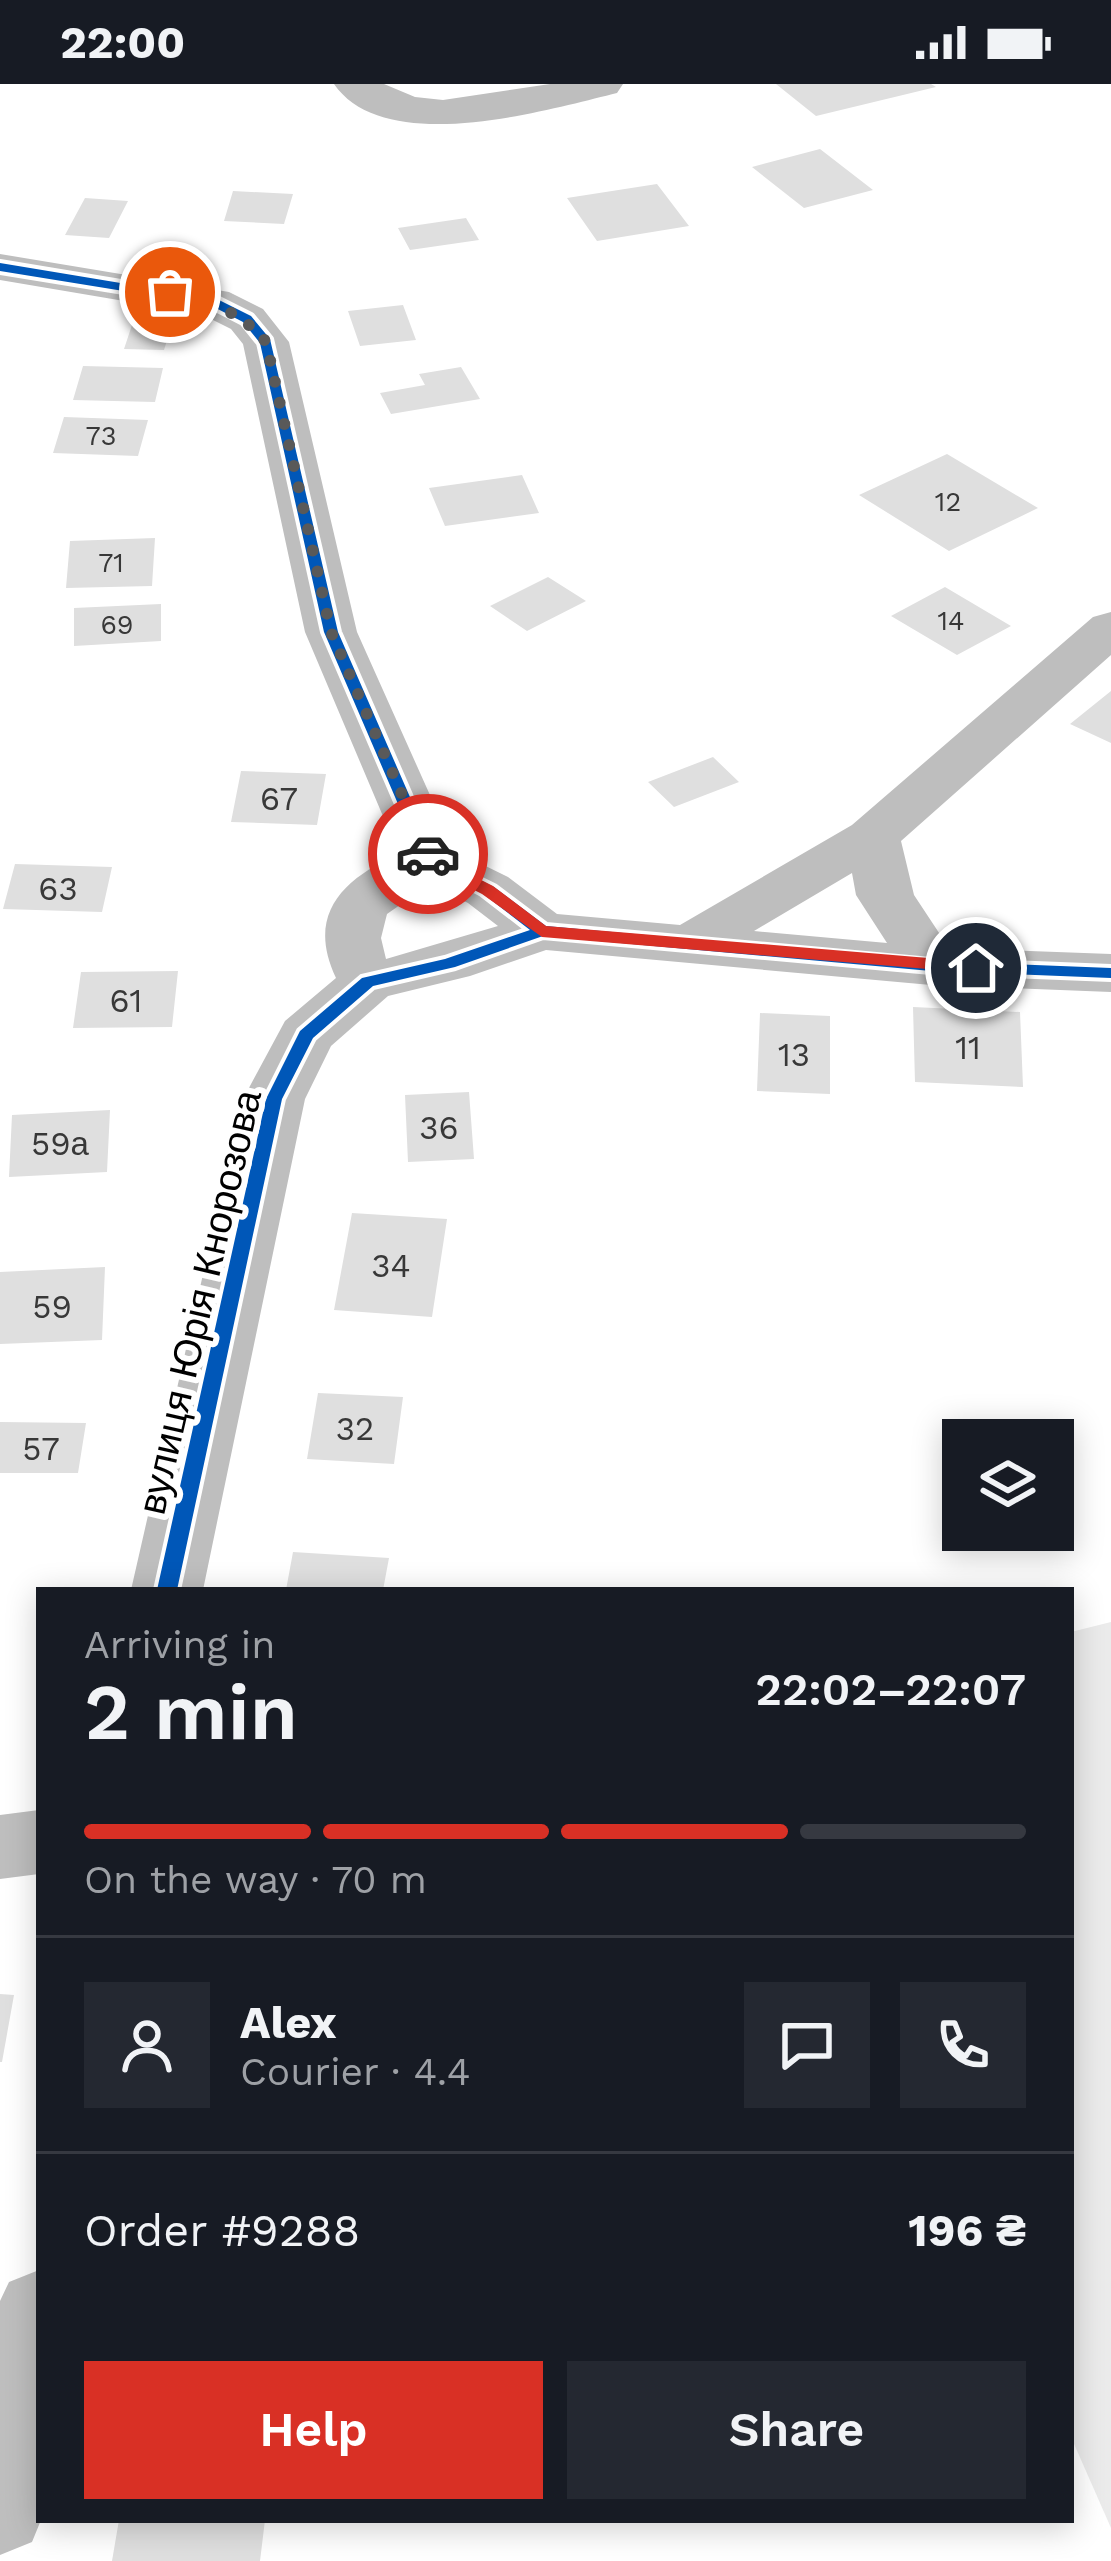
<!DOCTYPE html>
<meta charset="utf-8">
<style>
:root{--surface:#171b24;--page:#242831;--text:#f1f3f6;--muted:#9ea1a6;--line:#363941;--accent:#d93025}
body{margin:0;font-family:"Work Sans",sans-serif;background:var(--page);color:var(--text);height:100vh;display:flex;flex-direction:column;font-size:45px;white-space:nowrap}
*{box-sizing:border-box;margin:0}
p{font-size:39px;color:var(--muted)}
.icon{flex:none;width:66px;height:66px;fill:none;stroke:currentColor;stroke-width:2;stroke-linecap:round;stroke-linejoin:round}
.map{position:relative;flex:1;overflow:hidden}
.panel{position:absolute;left:36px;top:1503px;width:1038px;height:936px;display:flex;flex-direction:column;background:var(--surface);border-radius:0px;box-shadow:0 6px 30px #0003}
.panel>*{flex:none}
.tools{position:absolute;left:942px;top:1335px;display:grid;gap:24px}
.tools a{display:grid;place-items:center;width:132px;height:132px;border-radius:0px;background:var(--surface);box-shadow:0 6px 30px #0003;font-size:60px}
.pin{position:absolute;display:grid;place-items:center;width:102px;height:102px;color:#fff;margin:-51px;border:6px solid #fff;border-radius:50%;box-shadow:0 3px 12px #0007}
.courier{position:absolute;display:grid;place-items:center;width:120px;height:120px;margin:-60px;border:9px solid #d93025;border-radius:50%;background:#fff;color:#222;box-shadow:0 3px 15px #0007}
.summary em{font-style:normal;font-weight:600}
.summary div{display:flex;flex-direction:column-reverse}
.summary{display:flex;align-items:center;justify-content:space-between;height:204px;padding:0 48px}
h1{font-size:78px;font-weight:600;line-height:90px}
.bar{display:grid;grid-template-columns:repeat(4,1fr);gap:18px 12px;align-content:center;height:144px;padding:0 48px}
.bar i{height:15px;border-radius:9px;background:var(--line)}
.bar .active{background:var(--accent)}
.bar p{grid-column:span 4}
.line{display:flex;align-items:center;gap:30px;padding:0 48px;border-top:3px solid var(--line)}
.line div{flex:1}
.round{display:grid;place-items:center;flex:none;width:126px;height:126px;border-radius:0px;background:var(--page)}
.cta{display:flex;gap:24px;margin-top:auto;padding:24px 48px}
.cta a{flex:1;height:138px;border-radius:0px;background:var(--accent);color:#fff;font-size:48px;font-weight:600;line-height:138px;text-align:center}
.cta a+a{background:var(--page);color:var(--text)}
.status{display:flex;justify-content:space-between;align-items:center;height:84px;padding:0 60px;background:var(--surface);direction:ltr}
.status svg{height:33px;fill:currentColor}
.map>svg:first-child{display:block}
.green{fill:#ebebeb}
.building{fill:#dfdfdf}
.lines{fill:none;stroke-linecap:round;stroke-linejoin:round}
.minor{fill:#bebebe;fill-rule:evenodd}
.cycleway-casing{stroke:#fff;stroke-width:8}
.cycleway{fill:#0057b8;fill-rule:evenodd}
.route{fill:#d93025}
.done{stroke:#595959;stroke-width:12;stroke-dasharray:0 21.6}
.labels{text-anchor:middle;stroke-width:12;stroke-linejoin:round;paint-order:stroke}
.far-number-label{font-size:27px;fill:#383838}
.number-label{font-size:33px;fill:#383838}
.street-label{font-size:39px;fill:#000;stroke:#fff}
</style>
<div class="status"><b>22:00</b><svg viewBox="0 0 49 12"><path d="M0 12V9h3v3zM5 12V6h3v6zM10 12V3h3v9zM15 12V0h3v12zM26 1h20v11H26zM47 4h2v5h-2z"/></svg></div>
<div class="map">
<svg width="1111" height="2477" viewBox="0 0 1111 2477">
<rect width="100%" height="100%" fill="#fff"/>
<path class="green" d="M1111 1538V2444L1071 2353V1548Z"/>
<path class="building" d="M776 0H931L936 3 816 32Z
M820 65 873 106 804 124 752 83Z
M657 100 689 142 597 157 567 114Z
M233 107 293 110 284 140 224 137Z
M85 114 128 117 109 154 65 151Z
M466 134 479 156 410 166 398 144Z
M403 221 416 256 360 262 348 227Z
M135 232 174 234 164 266 124 265Z
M83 282 163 284 155 318 73 316Z
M461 283 480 315 391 330 380 309 425 301 419 290Z
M64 333 148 336 138 372 53 369Z
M947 370 1038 424 949 467 859 411Z
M522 391 539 429 445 442 429 404Z
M155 454 152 502 66 504 70 457Z
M548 493 586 517 527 547 490 522Z
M945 503 1011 542 957 571 891 532Z
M161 520V557L74 562V524Z
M1111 607V659L1070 640Z
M713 673 739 698 674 723 648 698Z
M241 687 326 690 317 741 231 738Z
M15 780 112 783 102 828 3 825Z
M178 887 172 943 73 944 81 888Z
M913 923 1020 928 1023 1003 915 998Z
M760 929 830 932V1010L757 1007Z
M469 1008 474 1075 408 1078 405 1011Z
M110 1026 107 1088 9 1093 12 1031Z
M352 1129 447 1135 432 1233 334 1226Z
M105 1183 102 1256 0 1260V1188Z
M318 1309 403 1313 394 1380 307 1375Z
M0 1338 86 1339 78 1389H0Z
M293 1468 389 1474 383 1506H286Z
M0 1910 14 1911 2 1978H0Z
M119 2436H265L260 2477H112Z"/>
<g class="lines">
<path class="minor" d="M334 0H384L415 13 443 16 550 0H623L617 9C547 26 385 74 334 0Z
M0 170 229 208 263 225 289 258 357 548 455 767 508 793 557 830 680 841 852 741 1093 533 1111 528V571L901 757 914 811 949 864 1111 870V908L931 901 546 866 470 892 388 912 331 962 305 1015 203 1506H131L243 1015 285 937 336 894C306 831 342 795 399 770L305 548 243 260 231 245 201 230 0 196ZM852 789 856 811 887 859 754 847ZM430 800 468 819 498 842 386 875 381 854 387 830Z
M39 1726V1790L0 1795V1731Z
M39 2186 41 2436 32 2458 0 2471V2217L9 2198Z"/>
<defs>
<path id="cycleway" d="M0 179 217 215 251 232 270 255 338 548 437 775 494 803 546 842 931 877 1111 884V894L931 887 543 852 455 883 373 902 313 954 282 1015 177 1506H157L266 1015 300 947 362 894 445 875 530 846 482 809 423 778 324 548 260 259 243 238 210 221 0 187Z"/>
</defs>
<use href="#cycleway" class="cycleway-casing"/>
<use href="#cycleway" class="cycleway"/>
</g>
<path class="route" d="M422 766H434L438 774 493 802 546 842 976 878 985 884 976 889 542 853 482 810 425 781Z"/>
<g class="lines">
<path class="done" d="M170 208C210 218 239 226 266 258L331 548 428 770"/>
</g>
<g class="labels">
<g class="far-number-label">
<text x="101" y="361">73</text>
<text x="948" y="427">12</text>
<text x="111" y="488">71</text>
<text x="951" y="546">14</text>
<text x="117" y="550">69</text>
</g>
<g class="number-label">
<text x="279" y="726">67</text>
<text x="58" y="816">63</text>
<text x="126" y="928">61</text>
<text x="968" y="975">11</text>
<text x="794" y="982">13</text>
<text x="439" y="1055">36</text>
<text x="60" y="1071">59а</text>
<text x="391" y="1193">34</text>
<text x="52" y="1234">59</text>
<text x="355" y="1356">32</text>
<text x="41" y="1376">57</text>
</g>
<g class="street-label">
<text transform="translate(199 1218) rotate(-77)" y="14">вулиця Юрія Кнорозова</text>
</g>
</g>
</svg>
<div class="tools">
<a><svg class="icon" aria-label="layers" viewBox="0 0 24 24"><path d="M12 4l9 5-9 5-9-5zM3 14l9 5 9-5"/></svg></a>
</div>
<div class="pin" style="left:170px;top:208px;background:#ea580c"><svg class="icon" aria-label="bag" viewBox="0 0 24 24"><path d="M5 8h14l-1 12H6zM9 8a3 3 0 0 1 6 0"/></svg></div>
<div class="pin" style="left:976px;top:884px;background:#1f2937"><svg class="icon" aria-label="home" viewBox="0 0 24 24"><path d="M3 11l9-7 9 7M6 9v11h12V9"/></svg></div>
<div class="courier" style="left:428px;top:770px"><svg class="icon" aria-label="car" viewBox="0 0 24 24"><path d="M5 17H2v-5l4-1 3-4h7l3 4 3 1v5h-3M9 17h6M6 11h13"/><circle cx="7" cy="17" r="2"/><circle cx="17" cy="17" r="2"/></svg></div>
<section class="panel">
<div class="summary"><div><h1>2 min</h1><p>Arriving in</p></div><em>22:02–22:07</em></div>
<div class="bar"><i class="active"></i><i class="active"></i><i class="active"></i><i></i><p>On the way · 70 m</p></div>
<div class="line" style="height:216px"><a class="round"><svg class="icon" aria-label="person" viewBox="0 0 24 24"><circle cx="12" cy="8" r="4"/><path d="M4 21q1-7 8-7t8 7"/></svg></a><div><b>Alex</b><p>Courier · 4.4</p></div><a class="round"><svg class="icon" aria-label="chat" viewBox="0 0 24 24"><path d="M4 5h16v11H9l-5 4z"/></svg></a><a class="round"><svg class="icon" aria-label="phone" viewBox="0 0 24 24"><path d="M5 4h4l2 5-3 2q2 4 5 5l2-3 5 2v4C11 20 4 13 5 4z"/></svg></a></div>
<div class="line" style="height:156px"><div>Order #9288</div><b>196 ₴</b></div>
<div class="cta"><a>Help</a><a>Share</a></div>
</section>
</div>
